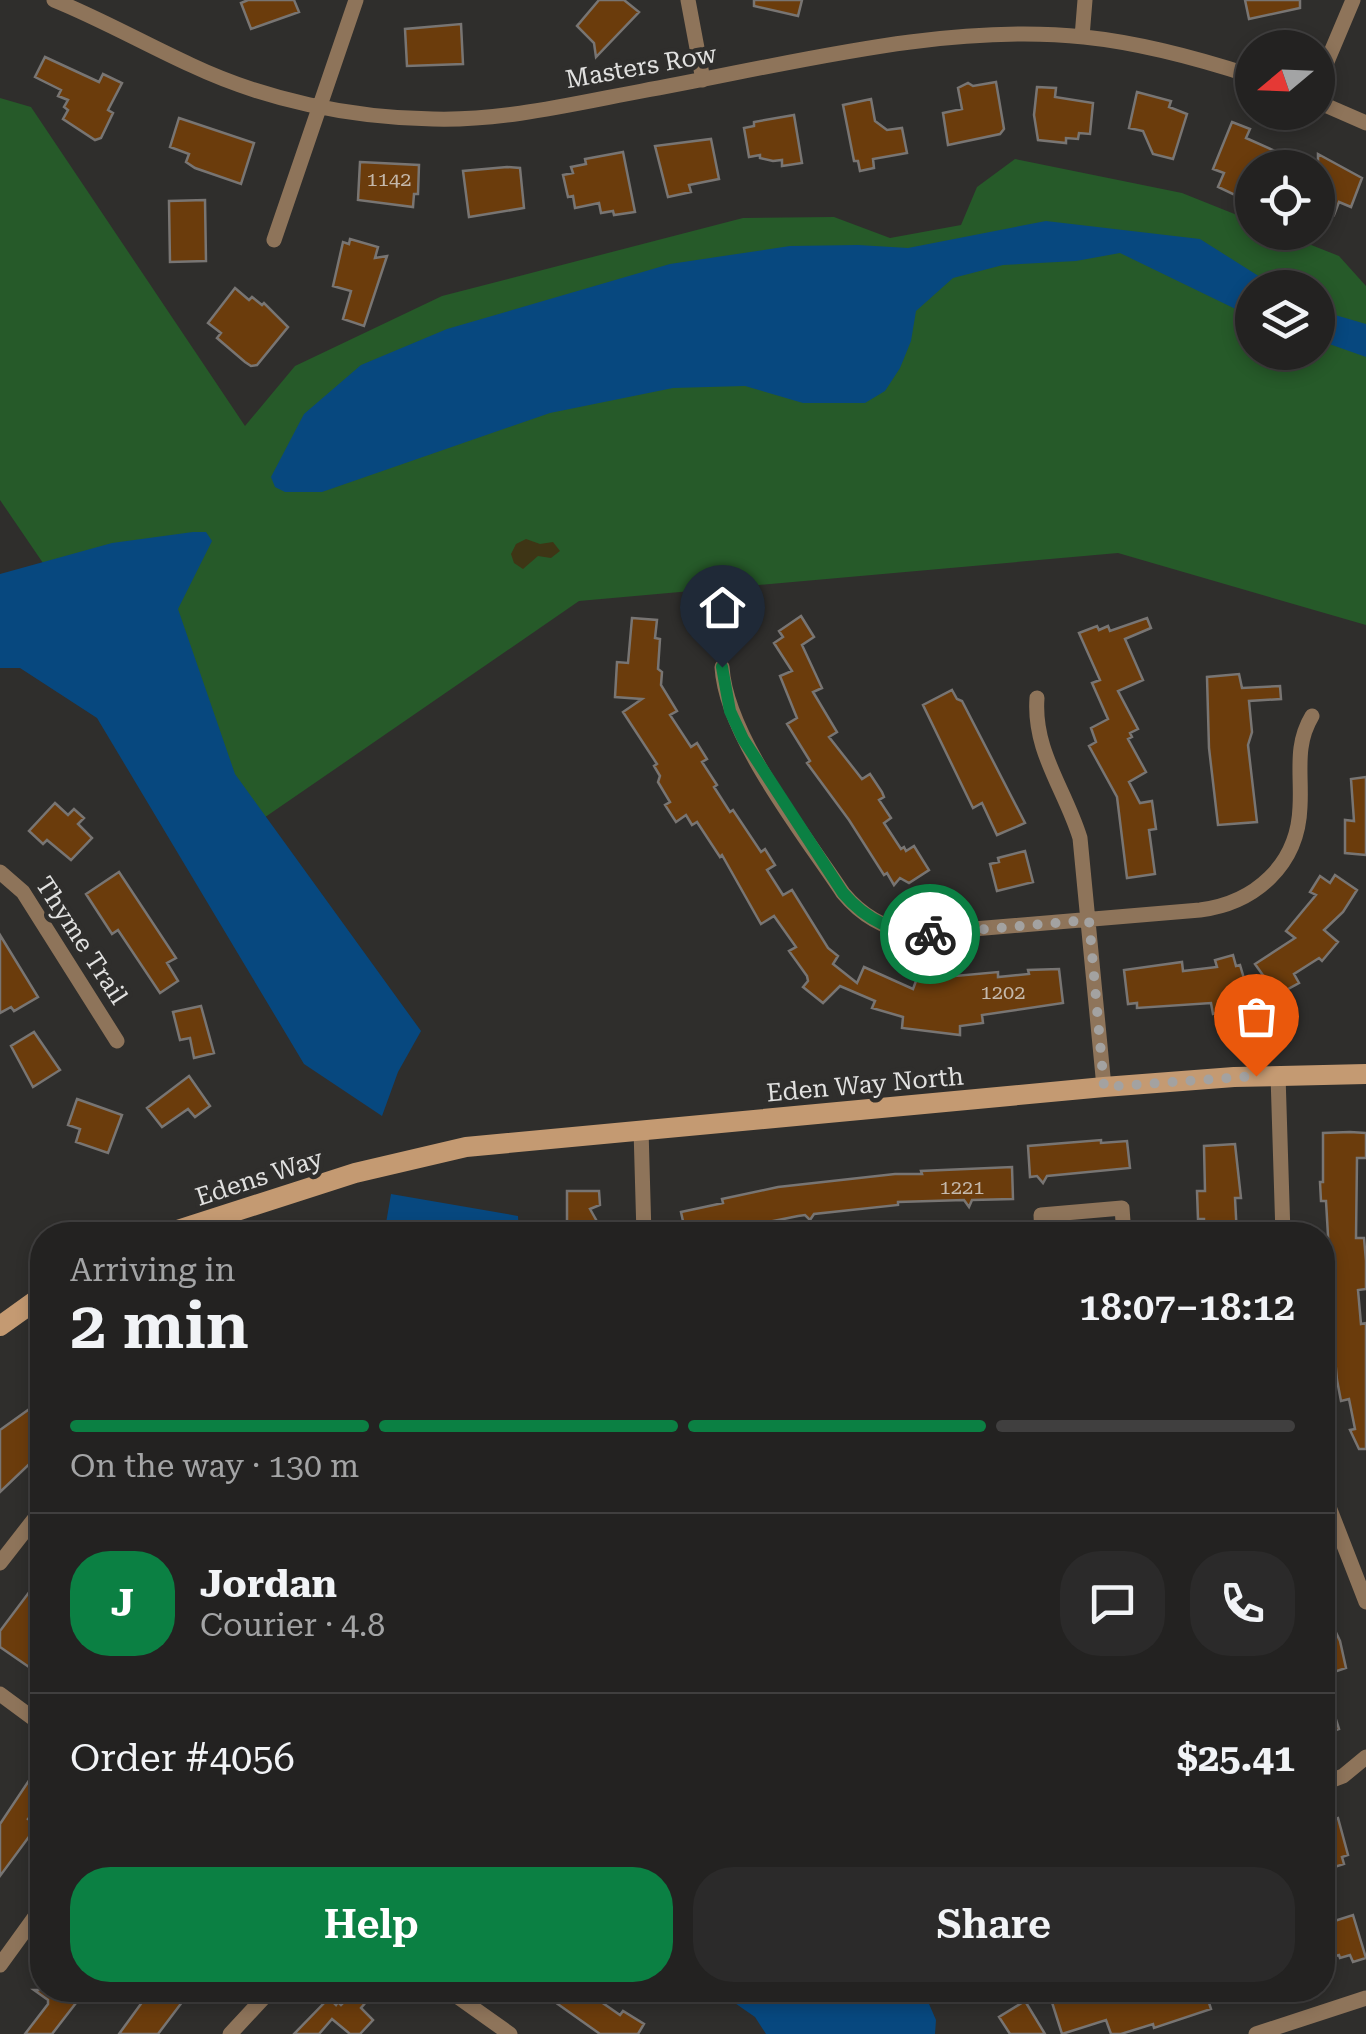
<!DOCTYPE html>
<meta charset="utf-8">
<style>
:root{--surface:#232221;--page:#2b2a2a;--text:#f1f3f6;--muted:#a3a4a5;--line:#403f3f;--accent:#0b8043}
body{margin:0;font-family:"Roboto Serif",serif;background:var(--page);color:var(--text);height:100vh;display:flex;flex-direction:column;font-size:38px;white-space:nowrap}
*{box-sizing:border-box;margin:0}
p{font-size:32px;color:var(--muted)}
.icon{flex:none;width:55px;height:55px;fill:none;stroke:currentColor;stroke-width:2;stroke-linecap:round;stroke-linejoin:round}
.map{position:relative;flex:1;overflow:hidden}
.side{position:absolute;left:30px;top:1222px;width:1305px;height:780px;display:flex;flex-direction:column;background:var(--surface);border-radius:40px;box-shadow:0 5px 15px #0003,0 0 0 2px var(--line)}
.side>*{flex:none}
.needle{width:65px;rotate:251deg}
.buttons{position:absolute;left:1235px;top:30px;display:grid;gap:20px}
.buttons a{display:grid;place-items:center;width:100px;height:100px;border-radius:50%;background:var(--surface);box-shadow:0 5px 15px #0003,0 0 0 2px var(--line);font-size:50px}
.pin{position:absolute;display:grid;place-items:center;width:85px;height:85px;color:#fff;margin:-102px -42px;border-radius:50% 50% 50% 0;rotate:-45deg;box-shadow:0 0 10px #0007}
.pin .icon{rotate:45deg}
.courier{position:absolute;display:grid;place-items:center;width:100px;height:100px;margin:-50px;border:8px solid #0b8043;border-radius:50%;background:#fff;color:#222;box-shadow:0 2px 12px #0007}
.overview em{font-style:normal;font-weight:600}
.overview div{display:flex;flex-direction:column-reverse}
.overview{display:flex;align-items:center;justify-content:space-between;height:170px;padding:0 40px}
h1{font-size:65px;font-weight:600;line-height:75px}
.bar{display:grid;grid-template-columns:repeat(4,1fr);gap:15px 10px;align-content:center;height:120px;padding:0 40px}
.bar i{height:12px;border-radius:8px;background:var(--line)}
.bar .on{background:var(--accent)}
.bar p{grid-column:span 4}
.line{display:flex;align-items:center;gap:25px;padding:0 40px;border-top:2px solid var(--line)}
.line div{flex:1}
.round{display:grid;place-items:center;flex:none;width:105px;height:105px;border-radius:40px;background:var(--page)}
.primary-button{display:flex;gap:20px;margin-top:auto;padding:20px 40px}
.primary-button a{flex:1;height:115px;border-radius:40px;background:var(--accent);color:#fff;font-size:40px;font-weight:600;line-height:115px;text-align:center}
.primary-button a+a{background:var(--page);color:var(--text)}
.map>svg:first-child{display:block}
.green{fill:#265a29;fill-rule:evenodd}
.sand{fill:#3e3515}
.water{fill:#07487f}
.building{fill:#6b3c0c;stroke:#787573;stroke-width:2.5}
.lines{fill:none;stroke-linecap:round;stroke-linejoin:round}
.street{stroke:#8e745a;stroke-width:15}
.secondary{stroke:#c49a72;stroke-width:20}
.done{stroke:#a3a2a1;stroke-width:10;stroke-dasharray:0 18}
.route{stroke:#0b8043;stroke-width:12}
.labels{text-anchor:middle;stroke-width:9;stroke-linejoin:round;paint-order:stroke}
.number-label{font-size:20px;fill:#c4b8ab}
.street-label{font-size:25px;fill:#e1e1e0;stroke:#2f2e2c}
</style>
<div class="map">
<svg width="1366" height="2034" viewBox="0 0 1366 2034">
<rect width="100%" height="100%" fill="#2f2e2c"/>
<path class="green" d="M0 98 31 107 245 426 295 366 442 296 743 218 834 217 890 238 961 225 977 187 1015 159 1182 193 1252 221V232L1281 233 1339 256 1366 286V625L1118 553 579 601 232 840 0 500ZM1252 288H1318V352H1252Z"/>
<path class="sand" d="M526 539 540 544 553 542 560 551 551 558 538 556 523 569 514 563 511 554 516 544Z"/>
<path class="water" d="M1046 221 1200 239 1276 287 1252 288V317L1120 253 1076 261 1003 265 953 278 916 311 911 341 900 368 885 391 865 403H803L745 386 673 388 550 413 322 492H285L275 487 271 477 304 414 361 365 447 329 670 264 790 246 858 245 908 248Z
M1318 310 1366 324V357L1318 340Z
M193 532H206L212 541 178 609 235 774 421 1031 398 1072 382 1116 304 1064 97 718 20 668H0V574L112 543Z
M391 1194 518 1216 519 1235H384Z
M716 1990H923L936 2020 935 2034H766L755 2017Z"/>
<path class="building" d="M248 0H294L299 12 251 29 241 3Z
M599 0H624L639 12 596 57 594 43 577 26Z
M754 0H802L798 16 754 6Z
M1245 0H1300V8L1249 19Z
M461 24 463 64 407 66 405 29Z
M45 57 99 82 103 74 122 83 108 110 113 113 101 138 95 140 63 119 68 110 64 107 68 100 58 96 61 90 35 77Z
M996 82 1004 129 1000 134 948 145 943 113 962 109 958 88 968 83 973 86Z
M1037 87 1056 88 1055 97 1093 103 1090 134 1079 133 1078 139 1066 138V143L1038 140 1034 115Z
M1137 92 1171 101 1169 107 1187 114 1173 159 1153 154 1143 131 1129 128Z
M871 99 875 121 887 130 902 128 907 153 873 159 874 168 860 171 858 161H854L843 105Z
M794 115 802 163 782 166V160L773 161 760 158V155L749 157 744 128 754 126V122Z
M179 118 254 143 241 184 195 168 186 162 189 154 170 147Z
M1232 122 1250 129 1246 138 1275 151 1268 168H1252V178H1241L1235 195 1218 187 1224 173 1213 169Z
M711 139 719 179 689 185 691 192 668 197 655 146Z
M623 152 635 212 614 215 613 211 601 213 599 203 575 208 573 196 568 197 563 175 573 173 571 167 586 164 585 159Z
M1318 154 1362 178 1351 207 1339 202 1334 215 1318 207Z
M360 162 419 165 418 194H414L413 207 358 200Z
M507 167 520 168 524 208 469 217 463 171Z
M205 200 206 261 170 262 169 201Z
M350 239 378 247 375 258 387 256 364 326 343 319 351 291 333 286 343 242 349 244Z
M235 288 249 300 252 297 262 305 264 303 288 327 257 365 251 366 245 362 217 338 221 333 208 323Z
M801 616 814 637 802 645 822 688 813 692 837 732 829 737 862 779 870 774 882 792 884 797 879 800 891 818 884 823 901 849 904 847 906 851 914 846 929 870 909 883 900 878 894 885 887 873 884 875 849 820 807 763 810 761 787 724 797 718 780 676 792 671 774 643 783 637 779 631Z
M632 618 657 620 655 638 660 639 658 669 662 672 661 685 677 711 670 715 691 747 697 743 707 759 702 762 717 785 714 787 730 812 733 810 761 852 765 849 775 865 767 870 783 895 792 890 828 948 838 956 833 964 857 983 864 967 913 989 919 973 944 977 998 972V977L1029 974 1028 970 1059 969 1063 1003 982 1015 983 1023 960 1026V1035L902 1028 903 1017 872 1008 875 1001 840 986 823 1003 803 987 808 981 807 976 789 951 796 947 774 916 761 924 722 855 720 857 697 822 692 825 686 815 676 822 665 805 670 802 658 782 660 776 654 766 657 764 623 712 642 699 615 697 617 662 628 663Z
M1147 618 1151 628 1125 639 1143 680 1118 691 1138 729 1130 733 1132 737 1128 739 1146 772 1129 782 1140 803 1152 801 1156 829 1149 830 1155 874 1127 878 1117 797 1089 746 1096 742 1091 728 1108 719 1092 683 1100 680 1079 633 1097 626 1099 630 1108 626 1110 631Z
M1239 674 1242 688 1280 686 1281 699 1249 701 1252 732 1248 745 1257 822 1218 825 1209 748 1207 677Z
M952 690 957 699 962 701 1025 823 997 835 982 803 973 808 923 705Z
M1366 777V855L1345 853V820L1354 821 1351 779Z
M55 803 68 815 74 809 84 818 78 824 92 838 71 860 47 840 43 844 29 831Z
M1025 851 1033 882 997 891 990 864 999 862 998 858Z
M119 872 176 958 167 963 178 981 160 993 118 930 112 934 86 894Z
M1335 875 1357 890 1343 912 1324 930 1338 942 1322 961 1319 958 1294 974 1299 983 1277 995 1255 964 1295 938 1286 931 1316 895 1310 892 1320 876 1330 883Z
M0 935 38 997 14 1011 11 1007 0 1013Z
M1233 955 1236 966 1240 965 1251 1002 1213 1014 1211 1003 1137 1008V1003L1128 1004 1124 970 1182 962 1183 971 1217 967 1215 960Z
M201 1006 214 1053 194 1058 190 1038 180 1040 173 1012Z
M34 1032 60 1070 33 1087 11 1046Z
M189 1076 210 1106 195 1117 188 1109 162 1127 147 1108Z
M77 1099 122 1115 108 1153 76 1142 80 1129 68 1125Z
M1350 1132 1366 1133V1158H1357L1356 1238H1364L1366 1261V1289L1358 1290 1361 1324 1366 1323V1449H1359L1350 1430 1355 1429 1349 1399 1341 1401 1337 1380 1330 1303H1335L1333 1270H1330L1326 1201H1321L1320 1182H1323V1133Z
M1101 1140V1143L1127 1141 1130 1168 1047 1176 1043 1183 1037 1176 1030 1177 1028 1146Z
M1235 1144 1241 1198H1235L1237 1235H1204V1219H1198L1197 1191H1205L1204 1146Z
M1012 1167 1013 1199 972 1200 969 1207 964 1200 898 1202V1205L814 1214 810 1220 805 1215 798 1216 705 1235H686L681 1212 723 1203 722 1199 778 1187 895 1174H922L921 1171Z
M567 1191H599L600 1205 590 1209 599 1225V1235H567Z
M42 1400V1452L0 1492V1430Z
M30 1591 42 1601V1648L29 1667 0 1647V1631Z
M1322 1603 1340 1641 1346 1668 1322 1676Z
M1322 1688H1326L1339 1729 1322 1735Z
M42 1761V1802L28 1819 42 1830V1834L35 1844 28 1838 0 1876V1824Z
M1338 1818 1348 1855 1342 1857 1344 1864 1322 1871V1823Z
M1353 1915 1366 1958 1353 1962 1350 1955 1340 1958 1339 1955 1322 1960V1925Z
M34 1990H86L52 2034H25L48 2004V2000Z
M151 1990H178L186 1997 158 2034H119Z
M538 1990H584L620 2015 623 2011 644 2024 638 2034H600Z
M1057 1990H1205L1211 2009 1154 2028 1153 2024 1121 2034H1111L1106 2020 1062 2034 1049 1993Z
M355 1991 366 2002 361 2008 373 2020 360 2034H350L332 2019 319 2034H294L329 1998 336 2005 338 2002 341 2005Z
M1025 2001 1045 2034H1010L999 2017Z"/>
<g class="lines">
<path class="street" d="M54 0C101 19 145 44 191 65 265 100 351 118 433 119 503 121 573 104 642 91 782 66 942 22 1084 37 1142 43 1197 58 1252 76
M688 0 703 80
M1082 37 1085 0
M1318 83 1353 0
M1318 102 1366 123
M274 240 356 0
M722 667C726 736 804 834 843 893 861 915 885 929 914 934L1200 910C1255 903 1298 865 1300 807 1302 774 1294 746 1312 716
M1037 698C1033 751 1065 789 1080 838L1104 1087
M0 872 23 892 117 1041
M1278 1075 1283 1235
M641 1129 644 1235
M1042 1235 1041 1215 1122 1208 1124 1235
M1322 1489 1366 1602
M0 1563 42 1509
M0 1694 42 1725
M1322 1784 1343 1776 1366 1757
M0 1965 42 1907
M448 1990 510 2034
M230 2034 271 1990
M1256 2034 1366 1998"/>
<path class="secondary" d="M162 1235 355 1173 466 1147 1104 1087 1234 1077 1366 1074
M0 1326 42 1296"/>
</g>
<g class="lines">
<path class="done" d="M930 934 1089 920 1104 1087 1256 1076"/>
<path class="route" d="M722 667 730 711 743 739 843 893C866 920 894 934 930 934"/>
</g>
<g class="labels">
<g class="number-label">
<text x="389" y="186">1142</text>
<text x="1003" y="999">1202</text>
<text x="962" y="1194">1221</text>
</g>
<g class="street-label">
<text transform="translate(641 66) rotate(-10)" y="9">Masters Row</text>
<text transform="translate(82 940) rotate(57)" y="9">Thyme Trail</text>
<text transform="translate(865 1084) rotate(-5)" y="9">Eden Way North</text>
<text transform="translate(259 1177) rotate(-18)" y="9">Edens Way</text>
</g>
</g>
</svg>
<div class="buttons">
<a><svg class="needle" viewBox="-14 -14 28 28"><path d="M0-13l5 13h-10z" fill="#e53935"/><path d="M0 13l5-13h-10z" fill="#a3a4a5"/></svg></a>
<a><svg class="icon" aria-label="locate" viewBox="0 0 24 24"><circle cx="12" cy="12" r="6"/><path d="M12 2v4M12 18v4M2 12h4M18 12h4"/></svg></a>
<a><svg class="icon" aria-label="layers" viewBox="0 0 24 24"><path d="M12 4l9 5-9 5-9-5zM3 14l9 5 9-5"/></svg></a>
</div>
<div class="pin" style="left:1256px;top:1076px;background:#ea580c"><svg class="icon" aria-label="bag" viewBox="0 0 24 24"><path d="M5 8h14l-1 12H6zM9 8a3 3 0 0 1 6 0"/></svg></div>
<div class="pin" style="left:722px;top:667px;background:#1f2937"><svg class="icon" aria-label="home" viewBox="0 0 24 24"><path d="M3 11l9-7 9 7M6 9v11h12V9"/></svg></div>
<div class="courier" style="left:930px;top:934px"><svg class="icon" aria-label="bike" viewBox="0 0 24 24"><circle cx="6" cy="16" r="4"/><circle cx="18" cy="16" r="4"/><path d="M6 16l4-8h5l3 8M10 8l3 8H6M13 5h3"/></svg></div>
<section class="side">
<div class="overview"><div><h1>2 min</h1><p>Arriving in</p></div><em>18:07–18:12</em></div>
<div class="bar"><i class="on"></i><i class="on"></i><i class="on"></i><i></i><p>On the way · 130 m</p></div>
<div class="line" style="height:180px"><b class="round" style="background:var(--accent);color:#fff">J</b><div><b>Jordan</b><p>Courier · 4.8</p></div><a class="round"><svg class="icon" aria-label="chat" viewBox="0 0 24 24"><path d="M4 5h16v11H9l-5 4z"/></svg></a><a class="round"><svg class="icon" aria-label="phone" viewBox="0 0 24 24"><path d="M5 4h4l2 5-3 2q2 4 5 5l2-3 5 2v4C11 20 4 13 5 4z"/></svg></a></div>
<div class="line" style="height:130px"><div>Order #4056</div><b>$25.41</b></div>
<div class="primary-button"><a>Help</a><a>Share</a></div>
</section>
</div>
